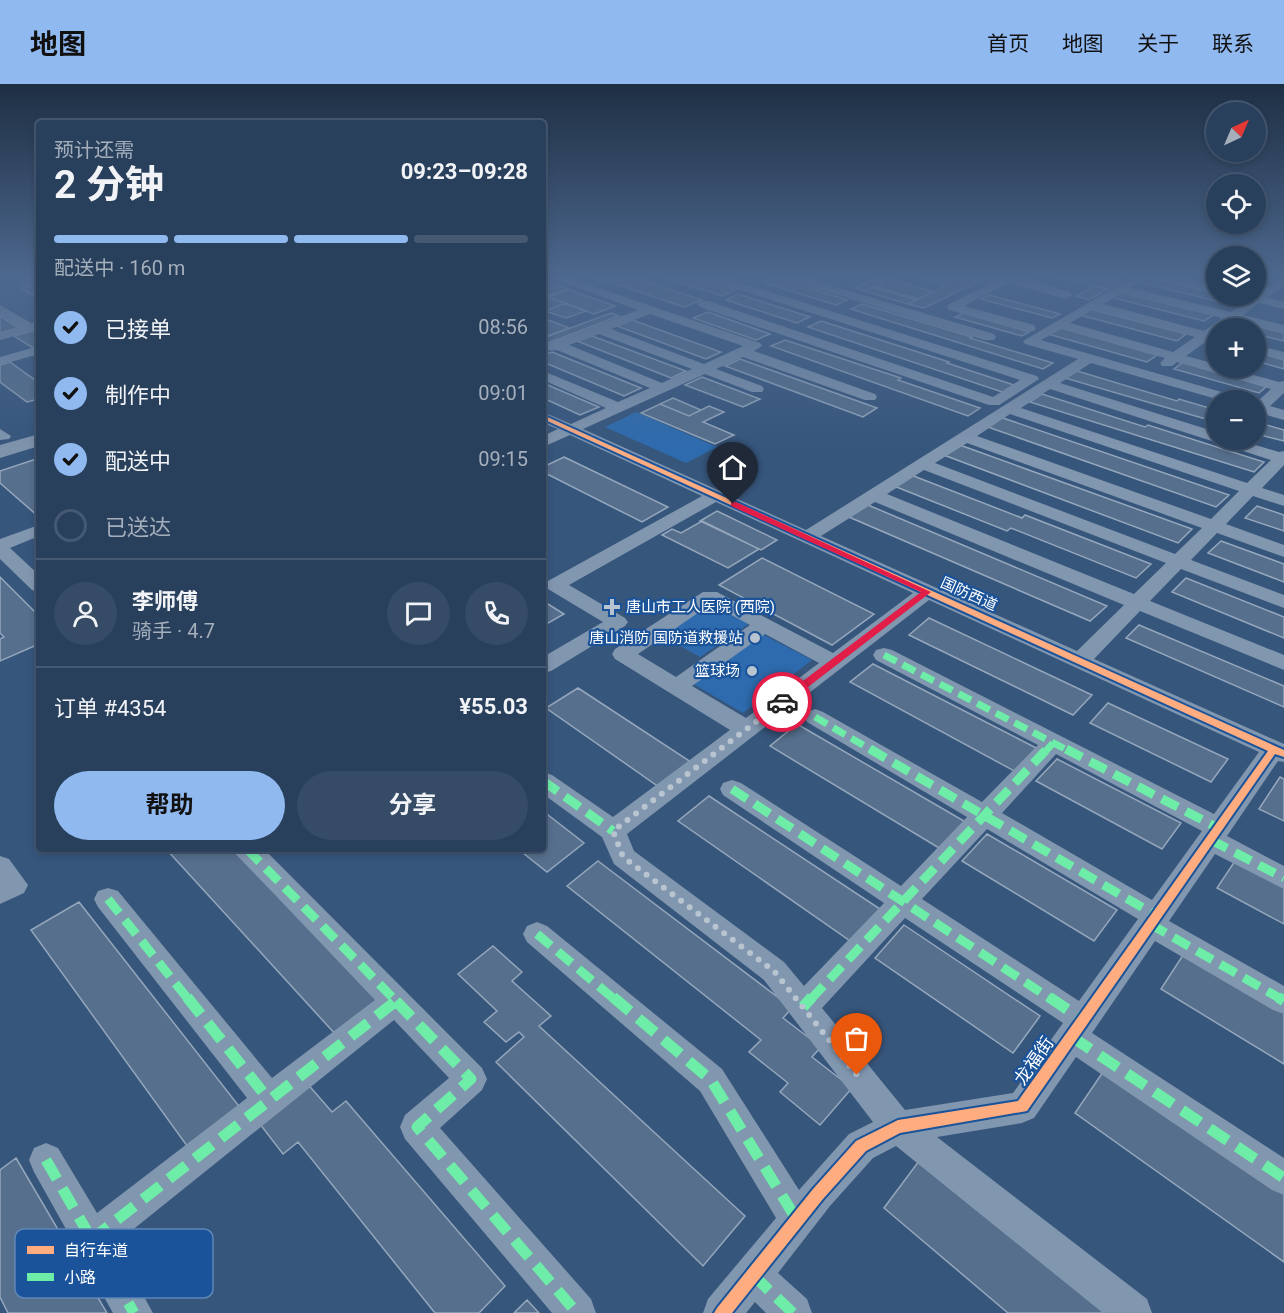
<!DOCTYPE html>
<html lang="zh">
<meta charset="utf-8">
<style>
:root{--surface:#29405d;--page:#354b66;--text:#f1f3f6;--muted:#a5afbc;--line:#455972;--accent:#90b9f0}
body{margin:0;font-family:Roboto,"Noto Sans SC",sans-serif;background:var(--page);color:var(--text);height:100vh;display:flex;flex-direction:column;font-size:22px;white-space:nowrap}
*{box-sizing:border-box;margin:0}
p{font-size:20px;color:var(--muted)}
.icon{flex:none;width:33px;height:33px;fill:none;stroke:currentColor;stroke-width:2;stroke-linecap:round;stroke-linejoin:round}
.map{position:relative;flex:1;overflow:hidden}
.details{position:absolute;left:36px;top:36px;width:510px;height:732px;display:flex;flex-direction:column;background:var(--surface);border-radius:6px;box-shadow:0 3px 9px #0003,0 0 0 2px var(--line)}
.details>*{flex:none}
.needle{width:39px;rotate:44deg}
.buttons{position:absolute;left:1206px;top:18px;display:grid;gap:12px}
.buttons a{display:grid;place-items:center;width:60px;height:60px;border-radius:50%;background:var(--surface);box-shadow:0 3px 9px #0003,0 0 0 2px var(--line);font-size:30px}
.pin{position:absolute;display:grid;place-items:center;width:51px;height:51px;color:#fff;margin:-62px -26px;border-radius:50% 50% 50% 0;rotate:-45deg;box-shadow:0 0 6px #0007}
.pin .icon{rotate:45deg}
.courier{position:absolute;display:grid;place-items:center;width:60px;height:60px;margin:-30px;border:4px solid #e11d48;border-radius:50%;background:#fff;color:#222;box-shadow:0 2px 8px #0007}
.headline em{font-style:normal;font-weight:700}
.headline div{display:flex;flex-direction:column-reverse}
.headline{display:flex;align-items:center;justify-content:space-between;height:102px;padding:0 18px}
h1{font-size:39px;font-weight:700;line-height:45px}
.bar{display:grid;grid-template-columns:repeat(4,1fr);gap:9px 6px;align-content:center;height:72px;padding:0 18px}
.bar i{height:8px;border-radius:4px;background:var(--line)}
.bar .on{background:var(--accent)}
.bar p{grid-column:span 4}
.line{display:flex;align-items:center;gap:15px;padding:0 18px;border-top:2px solid var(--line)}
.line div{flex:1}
.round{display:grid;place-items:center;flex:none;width:63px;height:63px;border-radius:32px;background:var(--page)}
ol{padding:0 18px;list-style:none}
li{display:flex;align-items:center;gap:18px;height:66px}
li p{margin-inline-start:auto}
li .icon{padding:6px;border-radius:50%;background:var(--accent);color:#111;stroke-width:4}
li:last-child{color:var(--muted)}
li i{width:33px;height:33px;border:3px solid var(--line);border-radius:50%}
.primary-button{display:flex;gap:12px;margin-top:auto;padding:12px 18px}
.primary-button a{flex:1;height:69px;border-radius:36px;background:var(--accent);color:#111;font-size:24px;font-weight:700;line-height:69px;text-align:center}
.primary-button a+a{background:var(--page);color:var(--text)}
header{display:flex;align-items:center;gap:36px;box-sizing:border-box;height:84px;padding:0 30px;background:var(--accent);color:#111}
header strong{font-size:28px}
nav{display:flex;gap:33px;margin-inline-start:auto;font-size:21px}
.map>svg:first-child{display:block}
.green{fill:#2e6bae}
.building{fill:#566f8c;stroke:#95a7bc;stroke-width:1.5}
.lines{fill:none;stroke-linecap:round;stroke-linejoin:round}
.minor{fill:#8196af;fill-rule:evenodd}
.major{fill:#7f93ac;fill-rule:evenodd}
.quiet-far2{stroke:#6deda7;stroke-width:7;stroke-dasharray:14 7;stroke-linecap:butt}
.quiet-far1{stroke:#6deda7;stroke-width:9;stroke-dasharray:18 9;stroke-linecap:butt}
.quiet{stroke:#6deda7;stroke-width:11;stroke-dasharray:22 11;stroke-linecap:butt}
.cycleway-casing{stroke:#1a5399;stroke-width:4}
.cycleway{fill:#ffac80;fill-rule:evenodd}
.route{fill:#e11d48}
.done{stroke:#b9c4d1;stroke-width:6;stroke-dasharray:0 10.8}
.poi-dot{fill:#b9c4d1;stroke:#1a5399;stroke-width:2}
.labels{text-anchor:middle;stroke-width:4.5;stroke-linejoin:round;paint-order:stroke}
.street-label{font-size:15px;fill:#fff;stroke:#1a5399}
.poi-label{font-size:15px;fill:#fff;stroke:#1a5399;text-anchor:end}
.near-street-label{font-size:18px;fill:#fff;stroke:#1a5399}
.key{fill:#1a5399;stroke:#5f87b8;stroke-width:1.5}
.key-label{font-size:16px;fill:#fff}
</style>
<header>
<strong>地图</strong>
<nav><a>首页</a><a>地图</a><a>关于</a><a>联系</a></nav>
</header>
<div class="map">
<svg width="1284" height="1229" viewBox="0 0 1284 1229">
<rect width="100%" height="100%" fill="#37567c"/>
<path class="green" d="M636 328 717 363 686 379 605 343Z
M708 519 749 540 700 573 659 550Z
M760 549 812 576 743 629 690 598Z"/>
<path class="building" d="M603 193H633L702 216 684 223 600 195Z
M664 193H694L736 206 722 212Z
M879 193H896L890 195 883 193 875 196 883 198 864 207 855 204Z
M883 193 890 195 934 208 918 215 874 202 883 198 875 196Z
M922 193H958L978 198 924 224 908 220 945 202H942L945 200Z
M1060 193H1096L1119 198 1107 205Z
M1148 193 1216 209V212L1240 215 1232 221 1139 198Z
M777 194 847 216 836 221 765 199Z
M549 198 568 205 543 213V200Z
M39 199V211L34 212 20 204Z
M1094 202 1107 205 1089 216 1076 212Z
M872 203 916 216 908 220 864 207Z
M569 206 615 222 594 230 548 213Z
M1119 208 1213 231 1204 237 1110 213Z
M738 210 810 233 797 239 726 216Z
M989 211 1060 230 1052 234 981 215Z
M543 213H545L566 219 545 227 543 226Z
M566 219 586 227 566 234 545 227Z
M862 220 972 253 970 254 1053 279 1043 285 851 225Z
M1090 225 1186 250 1177 257 1080 231Z
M708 228 770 250 756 256 693 234Z
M611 229 619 232 543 261V254Z
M963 229 1029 248 1022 252 955 233Z
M0 232 19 244 0 249Z
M543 234 569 244 543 254Z
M632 236 721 268 706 275 617 242Z
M821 237 949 278 947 279 1017 302 1005 309 808 243Z
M1236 237 1284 249V257L1256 250V244L1227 243Z
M1059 243 1157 271 1147 278 1048 250Z
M39 245V262L33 264 14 252Z
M592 252 686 287 671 294 577 257Z
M785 256 901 294 898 296 980 324 968 332 771 262Z
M552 268 641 304 624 312 543 278V271Z
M1256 268 1284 276V285L1256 277Z
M740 275 877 324 863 333 725 282Z
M10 278 39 299V315L27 318 0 298V281Z
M1183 278 1268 301 1259 309 1174 285Z
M1077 287 1177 317 1179 315 1216 326V338L1065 294Z
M702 293 760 315 743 323 685 301Z
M543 299 599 323 580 331 543 314Z
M1042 310 1145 343 1148 341 1264 378 1254 388 1030 318Z
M673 314 701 326 689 332 660 320Z
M660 320 689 332 709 322 724 328 703 338 734 351 715 360 641 329Z
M1000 333 1229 411 1216 423 985 342Z
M1256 338 1284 346V357L1256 350Z
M957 360 1192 445 1178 459 941 370Z
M564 373 668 423 642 438 543 388V383Z
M39 374V433L0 399V387Z
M911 391 1022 434 1025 431 1151 480 1136 494 1011 444 1007 447 894 402Z
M868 421 1107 522 1090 537 849 433Z
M1257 422 1284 431V447L1245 434Z
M717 427 777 456 761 466 700 437Z
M702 437 759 465 728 484 662 451 672 445 681 449Z
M1221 457 1284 480V498L1208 469Z
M762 474 874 530 832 561 719 501Z
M0 493 39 532V560L0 577V555L4 553 0 549Z
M1186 494 1284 533V554L1172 508Z
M543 517 564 530 543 542Z
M929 534 1092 611 1073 631 909 551Z
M1139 541 1284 602V623L1126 554Z
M873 580 1040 666 1018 689 850 598Z
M578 604 691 678 659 703 546 624Z
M1108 619 1228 675 1211 698 1090 639Z
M797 640 969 740 944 767 770 662Z
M1057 675 1181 739 1162 765 1036 697Z
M1280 693 1284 695V737L1259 725Z
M709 712 886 829 856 861 678 737Z
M543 727 584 759 547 788 518 765H543Z
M987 750 1117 826 1094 857 962 777Z
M166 765H232L381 918 337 952Z
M598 777 792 924 783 934 821 963 812 973 852 1004 820 1041 780 1008 788 999 749 968 761 956 567 802Z
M1235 777 1284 803V840L1217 804Z
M79 818 242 1026 190 1066 31 846Z
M904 841 1040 932 1013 969 875 874Z
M493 862 522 888 512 897 551 932 539 942 745 1132 703 1182 496 978 524 953 519 948 506 958 484 938 497 927 458 890Z
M1185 868 1284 926V980L1161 905Z
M1105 985 1284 1106V1178L1075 1029Z
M305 997 332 1028 346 1017 505 1202 479 1229H435L298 1058 283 1070 256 1035Z
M16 1074 107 1229H8L0 1213V1086Z
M919 1077 1109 1229H1008L884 1124Z
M527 1216 539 1229H514Z"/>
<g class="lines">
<path class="minor" d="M549 193H566L760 259 762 262 754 267 875 310 877 313 875 316H865L743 273 716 285 762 302 764 305 762 308H752L705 290 583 345 806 446 1078 275 1025 260 1023 257 1133 193H1147L1131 204 1231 228 1247 216H1244L1243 212H1256L1280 194 1284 193V201L1267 214 1284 217V225L1259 219 1243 231 1284 241V249L1235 237 1224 244H1216V258L1208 256 1186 272 1216 280V284H1227L1279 298 1284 297V309L1270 322 1284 326V336L1256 328V319L1271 305 1177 278 1172 282H1162L1160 279 1165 274 1061 245 1041 256 1239 313 1241 316H1220L1091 279 1060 299 1216 348V356H1239L1279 368 1284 367V381L1262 404 1284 411V422L1253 412 1226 440 1284 461V473L1217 449 1191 476 1284 511V524L1181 485 1150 517 1284 571V586L1140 527 1094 575 1284 660V678L1278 677 1227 752 1284 782V805L1215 770 1169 837 1284 902V930L1273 926 1155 857 1092 949 1284 1074V1111L1272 1106 1076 973 1034 1034 1022 1039 937 1053 1147 1215 1152 1229H1103L896 1062 873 1074 830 1122 778 1189 807 1215 812 1229H766L755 1218 746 1229H703L708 1215 776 1134 700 1007 527 858 523 850 527 842 537 838 547 842 722 985 799 1106 849 1050 873 1038 764 896 614 780 602 753 543 710V688L552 691 613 733 730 646 615 575 612 570 615 565 703 508H717L833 569 913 509 716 418 569 501 625 534 628 538 625 542 551 587 543 589V573L603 538 548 505 545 501 548 497 702 412 570 351 543 363V352L558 345 543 339V328L571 340 606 324 543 296V287L618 318 650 304 557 266 545 267 543 264 551 258 638 226ZM1122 209 1222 234 1204 247 1103 220ZM1094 225 1195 253 1173 268 1070 239ZM650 230 743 262 704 280 611 245ZM599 250 692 285 662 299 569 261ZM1050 305 1271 376 1247 399 1021 324ZM1010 330 1239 407 1211 435 977 352ZM967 359 1202 444 1175 470 935 379ZM924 386 1166 479 1134 510 887 410ZM875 418 1124 521 1077 567 821 452ZM929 516 1259 668 1214 730 892 566 884 564 876 566 873 571 876 576 1038 661 982 718 823 628 815 625 807 628 804 633 807 638 967 733 901 802 741 699 732 696 723 699 720 705 723 711 884 819 804 902 784 878 634 767 627 750ZM711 520 750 541 676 593 638 570ZM765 550 819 579 746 634 692 602ZM1056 670 1202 747 1152 816 1002 729ZM987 745 1138 835 1079 917 922 815ZM905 834 1063 939 1013 1009 905 1026 822 924Z
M704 193H722L1037 292 1039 295 999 321H989L700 223 698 220 700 217H708L993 313 1020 296 706 195Z
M784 193H802L994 250 996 253 994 256H984L786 195Z
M988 193 997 196C1012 187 1053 204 1070 208L1072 211 1066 215 1008 199 964 222 1034 241 1036 244 1034 247 1029 248 949 226 947 223 949 220 988 201 980 196Z
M1095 193H1113L1115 195 1109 199Z
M1158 193H1179L1216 202V208L1160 195Z
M0 221 31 239 39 237V245L0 256V248L18 243 0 231Z
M1256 261 1284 268V276L1256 269Z
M39 262V270L0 281V273Z
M0 345 11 352 9 355 0 356Z
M39 441V452L10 464 39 491V508L32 506 0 475V455Z
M234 765H264L482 984 487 995 482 1006 440 1044 591 1215 596 1229H552L405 1055 400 1043 405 1031 449 994 394 936 115 1160 153 1229H113L34 1088 29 1076 34 1064 46 1059 58 1064 97 1129 247 1014 98 823 94 815 98 807 108 804 118 807 272 994 375 916 238 772Z
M0 772 9 775 28 801 24 809 0 820Z"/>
<path class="major" d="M39 350V362L0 374V361Z"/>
<path class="quiet-far2" d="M884 571 1069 667
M815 633 873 667
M1046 667 1053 659"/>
<path class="quiet-far1" d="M870 665 1157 832
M1066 665 1218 744
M543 697 613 747
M732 705 1051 915
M1211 756 1284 794
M247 765 394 915
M108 815 188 915
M1150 840 1281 915
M537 850 614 915
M811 915 1047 665"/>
<path class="quiet" d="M187 913 269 1016
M613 913 711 996 797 1136
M1049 913 1083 936
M1278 913 1284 917
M396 917 471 995 417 1043 577 1229
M803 923 812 913
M1072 953 1284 1094
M46 1076 134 1229
M91 1156 396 917 393 913
M753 1191 793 1229"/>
<defs>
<path id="cycleway" d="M543 331 1284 666V673L1275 670 1027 1027 900 1049 866 1067 823 1115 732 1229H714L717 1224 813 1105 856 1057 898 1036 1018 1017 1268 667 543 335Z"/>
</defs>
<use href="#cycleway" class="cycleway-casing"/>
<use href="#cycleway" class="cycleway"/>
</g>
<linearGradient id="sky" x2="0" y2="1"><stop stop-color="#1e2f44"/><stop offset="0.53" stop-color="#4d688e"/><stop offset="1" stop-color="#4d688e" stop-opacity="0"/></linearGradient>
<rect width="1284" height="365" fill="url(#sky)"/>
<path class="route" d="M731 418H736L931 508 786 620H779V615L921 508 731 422Z"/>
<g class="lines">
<path class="done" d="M782 618 613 747 623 773 774 887 857 991"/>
</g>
<g class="poi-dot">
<path d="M609 514h6v6h6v6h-6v6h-6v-6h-6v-6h6z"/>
<circle cx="755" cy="554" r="6"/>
<circle cx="752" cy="587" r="6"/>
</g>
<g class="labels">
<g class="street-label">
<text transform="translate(969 510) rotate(24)" y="5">国防西道</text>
</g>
<g class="poi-label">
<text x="626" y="528" text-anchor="start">唐山市工人医院 (西院)</text>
<text x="743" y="559">唐山消防 国防道救援站</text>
<text x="740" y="592">篮球场</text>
</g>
<g class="near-street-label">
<text transform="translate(1034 977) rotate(-55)" y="6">龙福街</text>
</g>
</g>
<rect x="15" y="1145" width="198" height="69" rx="9" class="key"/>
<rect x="27" y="1162" width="27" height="8" fill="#ffac80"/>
<rect x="27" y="1189" width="27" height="8" fill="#6deda7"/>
<g class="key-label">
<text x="64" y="1172">自行车道</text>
<text x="64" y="1199">小路</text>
</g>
</svg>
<div class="buttons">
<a><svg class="needle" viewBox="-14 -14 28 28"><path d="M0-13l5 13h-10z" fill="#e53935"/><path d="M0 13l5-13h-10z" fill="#a5afbc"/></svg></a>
<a><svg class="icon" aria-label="locate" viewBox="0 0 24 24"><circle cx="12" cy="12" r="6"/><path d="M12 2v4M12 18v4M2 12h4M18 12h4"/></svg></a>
<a><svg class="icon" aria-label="layers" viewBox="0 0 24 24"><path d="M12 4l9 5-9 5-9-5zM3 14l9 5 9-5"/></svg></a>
<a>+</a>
<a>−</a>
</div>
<div class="pin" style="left:857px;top:991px;background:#ea580c"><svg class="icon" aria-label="bag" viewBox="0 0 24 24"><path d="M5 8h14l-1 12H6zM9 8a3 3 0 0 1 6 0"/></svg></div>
<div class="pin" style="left:733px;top:420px;background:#1f2937"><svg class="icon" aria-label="home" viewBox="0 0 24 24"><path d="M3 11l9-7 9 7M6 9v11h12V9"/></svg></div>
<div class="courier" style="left:782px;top:618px"><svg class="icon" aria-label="car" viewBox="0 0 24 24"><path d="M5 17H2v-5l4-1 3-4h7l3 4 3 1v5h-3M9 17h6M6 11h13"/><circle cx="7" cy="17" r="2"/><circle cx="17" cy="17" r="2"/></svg></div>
<section class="details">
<div class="headline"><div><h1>2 分钟</h1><p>预计还需</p></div><em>09:23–09:28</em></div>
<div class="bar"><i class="on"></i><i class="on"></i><i class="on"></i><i></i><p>配送中 · 160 m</p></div>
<ol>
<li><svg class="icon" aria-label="check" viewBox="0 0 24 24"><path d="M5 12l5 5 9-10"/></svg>已接单<p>08:56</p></li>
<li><svg class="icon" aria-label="check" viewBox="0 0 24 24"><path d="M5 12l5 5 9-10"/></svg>制作中<p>09:01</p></li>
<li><svg class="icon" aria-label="check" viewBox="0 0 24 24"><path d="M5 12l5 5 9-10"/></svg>配送中<p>09:15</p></li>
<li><i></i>已送达</li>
</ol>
<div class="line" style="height:108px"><a class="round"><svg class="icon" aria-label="person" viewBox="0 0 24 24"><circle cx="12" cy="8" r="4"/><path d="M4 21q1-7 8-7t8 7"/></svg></a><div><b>李师傅</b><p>骑手 · 4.7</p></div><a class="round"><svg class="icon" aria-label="chat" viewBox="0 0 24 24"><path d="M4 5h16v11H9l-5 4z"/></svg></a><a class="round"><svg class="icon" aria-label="phone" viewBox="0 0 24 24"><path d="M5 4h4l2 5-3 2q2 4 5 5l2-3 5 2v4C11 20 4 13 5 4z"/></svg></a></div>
<div class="line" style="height:78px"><div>订单 #4354</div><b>¥55.03</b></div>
<div class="primary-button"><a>帮助</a><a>分享</a></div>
</section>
</div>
